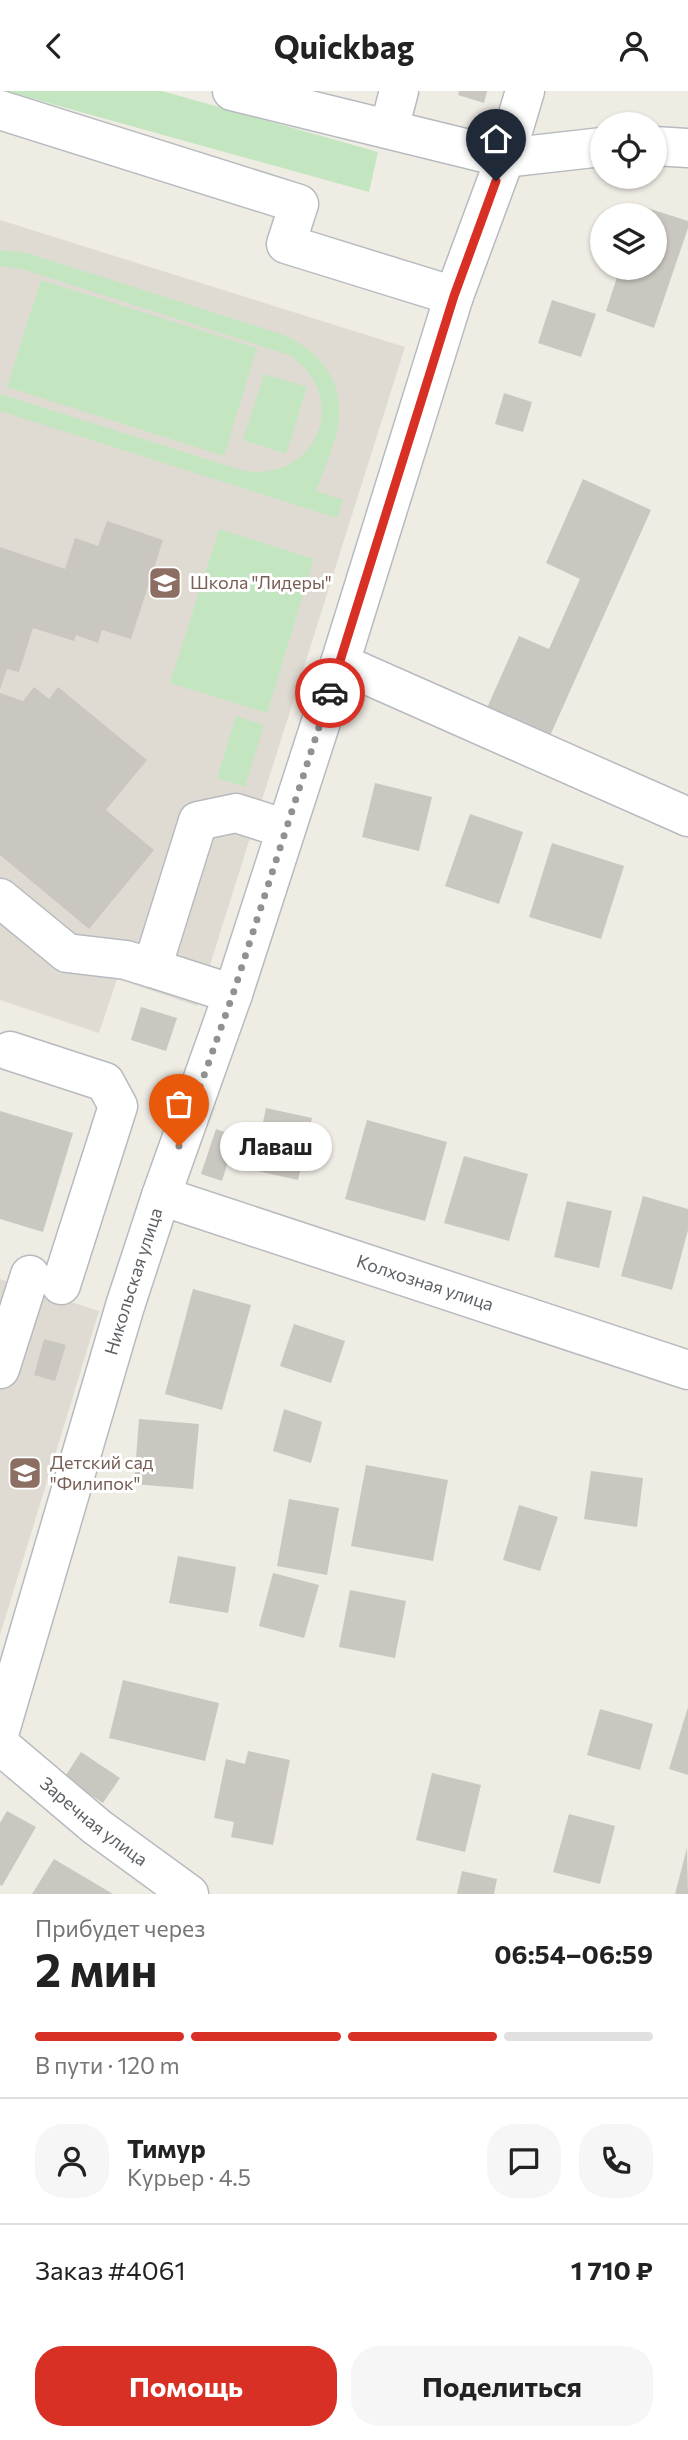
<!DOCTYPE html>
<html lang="ru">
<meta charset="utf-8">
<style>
:root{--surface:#fff;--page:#f6f6f6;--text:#222;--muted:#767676;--line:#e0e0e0;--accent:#d93025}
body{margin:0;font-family:Commissioner,sans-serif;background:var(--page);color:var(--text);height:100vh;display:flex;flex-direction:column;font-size:26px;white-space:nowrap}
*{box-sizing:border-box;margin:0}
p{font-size:23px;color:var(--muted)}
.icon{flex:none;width:38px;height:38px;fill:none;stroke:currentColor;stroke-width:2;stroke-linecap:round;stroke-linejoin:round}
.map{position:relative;height:1803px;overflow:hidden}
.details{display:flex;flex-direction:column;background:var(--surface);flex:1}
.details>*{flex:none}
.fabs{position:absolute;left:590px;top:21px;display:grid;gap:14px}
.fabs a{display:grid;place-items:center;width:77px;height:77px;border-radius:50%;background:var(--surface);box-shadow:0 2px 5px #0004;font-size:35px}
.pin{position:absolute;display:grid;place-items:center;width:60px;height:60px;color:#fff;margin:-72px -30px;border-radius:50% 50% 50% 0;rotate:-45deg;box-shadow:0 0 7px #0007}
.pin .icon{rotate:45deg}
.courier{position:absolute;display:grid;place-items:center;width:70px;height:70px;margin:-35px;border:5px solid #d93025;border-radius:50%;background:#fff;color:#222;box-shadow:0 2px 9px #0007}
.bubble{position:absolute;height:49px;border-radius:24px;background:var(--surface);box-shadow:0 2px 5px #0004;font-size:23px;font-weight:700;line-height:49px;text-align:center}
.head em{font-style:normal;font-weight:700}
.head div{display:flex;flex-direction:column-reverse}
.head{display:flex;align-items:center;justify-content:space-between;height:119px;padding:0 35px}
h1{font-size:46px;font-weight:700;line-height:52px}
.bar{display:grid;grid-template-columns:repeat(4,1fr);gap:10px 7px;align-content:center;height:84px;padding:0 35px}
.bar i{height:9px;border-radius:5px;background:var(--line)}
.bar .current{background:var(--accent)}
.bar p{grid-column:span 4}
.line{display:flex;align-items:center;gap:18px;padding:0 35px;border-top:2px solid var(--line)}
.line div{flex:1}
.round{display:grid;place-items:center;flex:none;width:74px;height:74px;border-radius:28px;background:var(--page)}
.cta{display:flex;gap:14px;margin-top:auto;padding:14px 35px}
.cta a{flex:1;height:80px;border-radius:28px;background:var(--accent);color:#fff;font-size:28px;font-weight:700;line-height:80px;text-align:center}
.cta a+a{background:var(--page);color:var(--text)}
header{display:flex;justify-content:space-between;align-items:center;height:91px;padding:0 35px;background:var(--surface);font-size:32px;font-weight:700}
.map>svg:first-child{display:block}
.education{fill:#dfdbd2}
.green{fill:#c3e6c1}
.building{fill:#cac7c1}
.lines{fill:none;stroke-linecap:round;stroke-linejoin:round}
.minor-casing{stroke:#b7babe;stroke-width:41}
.minor{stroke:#fff;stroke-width:38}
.done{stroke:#8f9291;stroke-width:7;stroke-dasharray:0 12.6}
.route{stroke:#d93025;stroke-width:9}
.labels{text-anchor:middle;stroke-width:6;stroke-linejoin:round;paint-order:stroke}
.education-label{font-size:18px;fill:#785e54;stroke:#fff;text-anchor:start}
.street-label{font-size:18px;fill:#5c6165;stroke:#fff}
</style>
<header><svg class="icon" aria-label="back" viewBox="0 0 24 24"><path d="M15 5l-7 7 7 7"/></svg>Quickbag<svg class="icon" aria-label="person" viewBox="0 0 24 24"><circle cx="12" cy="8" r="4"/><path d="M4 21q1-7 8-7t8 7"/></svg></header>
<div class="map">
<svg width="688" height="1803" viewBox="0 0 688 1803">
<rect width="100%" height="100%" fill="#efece4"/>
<path class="education" d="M0 129 405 256 197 915 117 888 99 942 0 909Z
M0 1188 99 1220 0 1544Z"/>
<path class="green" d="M5 0H162L378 61 369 101Z
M0 159 27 162 284 244C318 259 343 289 339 328 337 350 324 378 316 400L343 409 337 427 0 320V303L241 379C316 394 353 306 289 264L22 178 0 175Z
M41 189 257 257 224 365 7 296Z
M264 283 307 296 286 363 243 349Z
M219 438 314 468 267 622 170 592Z
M236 625 264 634 245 696 217 687Z"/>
<path class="building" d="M459 0H487L484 12 458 4Z
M641 115 688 130V137L654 237 606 220 620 177H654V124H638Z
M552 209 596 223 581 266 538 252Z
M504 302 532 311 523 341 495 333Z
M583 388 651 419 549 647 486 619 519 545 549 558 580 488 546 472Z
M107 430 163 449 131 548 102 539 98 552 76 544 74 550 33 537 19 581 7 578 0 598V456L65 478 75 447 98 455Z
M34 596 49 608 58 596 147 669 106 719 154 759 89 838 0 764V602L23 610Z
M375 692 432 706 419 760 362 746Z
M470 723 523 741 499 813 445 795Z
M552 752 624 775 601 848 529 826Z
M141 916 177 927 166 960 131 949Z
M266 1017 312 1027 298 1089 253 1079Z
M0 1020 73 1042 43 1141 0 1128Z
M367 1029 447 1051 425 1130 345 1108Z
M216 1038 236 1045 222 1090 201 1083Z
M464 1065 528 1083 509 1150 444 1132Z
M643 1105 688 1118V1139L672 1199 621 1185Z
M567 1110 612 1120 599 1177 554 1166Z
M193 1198 251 1214 222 1319 165 1303Z
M294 1233 345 1250 331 1292 280 1275Z
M44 1248 66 1254 55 1290 34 1284Z
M284 1318 322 1331 311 1372 273 1360Z
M139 1328 199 1333 193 1398 134 1393Z
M366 1374 448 1389 433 1470 351 1455Z
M591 1380 643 1387 637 1436 584 1428Z
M289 1408 339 1417 327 1484 277 1475Z
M519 1414 558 1426 540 1480 503 1469Z
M178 1465 236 1476 228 1522 169 1512Z
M273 1482 319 1494 304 1547 259 1535Z
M350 1499 406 1510 395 1567 339 1556Z
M123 1589 219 1612 205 1670 109 1647Z
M688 1616V1684L669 1678Z
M600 1618 653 1633 640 1679 587 1664Z
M248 1660 290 1669 273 1754 231 1746 234 1731 214 1727 226 1668 245 1673Z
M81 1661 120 1687 103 1712 64 1687Z
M432 1682 481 1694 465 1761 416 1749Z
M7 1720 36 1736 2 1795 0 1794V1732Z
M569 1723 615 1735 600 1793 553 1781Z
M687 1757 688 1803H675Z
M54 1768 113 1803H32Z
M462 1780 497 1788 494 1803H457Z"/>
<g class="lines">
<defs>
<g id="minor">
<path d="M232 0 505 67 602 56"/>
<path d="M0 19 299 113 286 153 454 205"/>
<path d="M389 38 399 0"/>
<path d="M654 55 688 57"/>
<path d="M340 572 688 726"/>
<path d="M0 807 67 862 126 869 152 877"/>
<path d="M233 903 152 877 198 730 236 722 286 738"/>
<path d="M10 960 105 991 118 1015 61 1194"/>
<path id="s1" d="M161 1105 688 1279"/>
<path d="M0 1278 30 1184"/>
<path id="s2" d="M0 1640 125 1215 161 1105 233 903 340 572 454 205 505 67 525 0"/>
<path id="s3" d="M0 1654 97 1736 189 1803"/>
</g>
</defs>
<use href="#minor" class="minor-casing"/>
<use href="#minor" class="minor"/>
</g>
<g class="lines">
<path class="done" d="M179 1055 233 903 330 602"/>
<path class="route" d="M330 602 454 205 496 90"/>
</g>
<defs>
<symbol id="school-square" viewBox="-11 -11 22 22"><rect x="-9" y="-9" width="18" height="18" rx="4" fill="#8d6e63" stroke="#fff"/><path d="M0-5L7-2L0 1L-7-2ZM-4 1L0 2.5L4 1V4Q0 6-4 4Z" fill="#fff"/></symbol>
</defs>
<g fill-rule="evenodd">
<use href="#school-square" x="146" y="473" width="38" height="38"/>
<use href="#school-square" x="6" y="1363" width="38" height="38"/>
</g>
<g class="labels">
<g class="education-label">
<text x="190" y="498">Школа "Лидеры"</text>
<text x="50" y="1378">Детский сад<tspan x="50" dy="21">"Филипок"</tspan></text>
</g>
<g class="street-label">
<text dy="6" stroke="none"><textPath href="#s2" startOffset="469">Никольская улица</textPath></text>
<text dy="6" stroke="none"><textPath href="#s1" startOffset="278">Колхозная улица</textPath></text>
<text dy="6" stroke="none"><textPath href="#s3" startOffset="121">Заречная улица</textPath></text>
</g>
</g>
</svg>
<div class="fabs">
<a><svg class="icon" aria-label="locate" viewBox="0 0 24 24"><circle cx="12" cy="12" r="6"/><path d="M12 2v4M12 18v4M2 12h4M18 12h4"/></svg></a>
<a><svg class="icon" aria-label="layers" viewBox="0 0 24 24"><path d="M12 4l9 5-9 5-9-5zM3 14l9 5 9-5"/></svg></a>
</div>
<div class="pin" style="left:179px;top:1055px;background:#ea580c"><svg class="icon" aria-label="bag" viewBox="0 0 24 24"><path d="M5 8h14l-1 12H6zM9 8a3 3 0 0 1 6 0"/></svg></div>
<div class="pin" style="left:496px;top:90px;background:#1f2937"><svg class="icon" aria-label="home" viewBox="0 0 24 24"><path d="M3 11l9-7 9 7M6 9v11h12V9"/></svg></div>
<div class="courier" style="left:330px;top:602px"><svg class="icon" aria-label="car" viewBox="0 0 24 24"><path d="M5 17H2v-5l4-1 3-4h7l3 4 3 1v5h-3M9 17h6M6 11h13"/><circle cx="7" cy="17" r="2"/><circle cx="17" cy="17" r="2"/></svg></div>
<div class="bubble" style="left:220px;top:1031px;width:112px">Лаваш</div>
</div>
<section class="details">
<div class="head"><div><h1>2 мин</h1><p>Прибудет через</p></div><em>06:54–06:59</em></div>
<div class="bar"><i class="current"></i><i class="current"></i><i class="current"></i><i></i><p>В пути · 120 m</p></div>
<div class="line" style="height:126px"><a class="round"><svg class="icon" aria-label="person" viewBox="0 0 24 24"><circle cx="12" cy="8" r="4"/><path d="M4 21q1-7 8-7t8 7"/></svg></a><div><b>Тимур</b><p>Курьер · 4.5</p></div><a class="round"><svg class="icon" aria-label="chat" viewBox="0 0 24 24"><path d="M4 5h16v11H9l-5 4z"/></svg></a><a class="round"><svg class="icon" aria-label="phone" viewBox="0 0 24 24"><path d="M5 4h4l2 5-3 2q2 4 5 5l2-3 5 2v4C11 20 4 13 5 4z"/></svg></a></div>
<div class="line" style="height:91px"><div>Заказ #4061</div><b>1 710 ₽</b></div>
<div class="cta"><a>Помощь</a><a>Поделиться</a></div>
</section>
